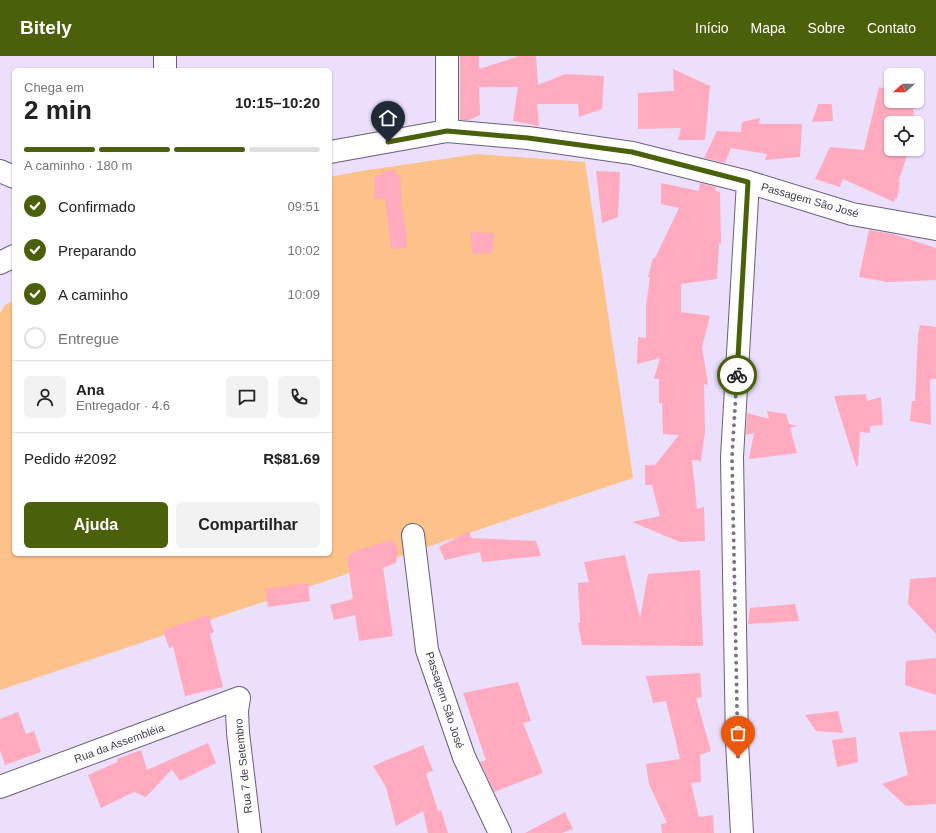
<!DOCTYPE html>
<html lang="pt">
<meta charset="utf-8">
<style>
:root{--surface:#fff;--page:#f2f2f2;--text:#222;--muted:#767676;--line:#e0e0e0;--accent:#4a600a}
body{margin:0;font-family:Arial,sans-serif;background:var(--page);color:var(--text);height:100vh;display:flex;flex-direction:column;font-size:15px;white-space:nowrap}
*{box-sizing:border-box;margin:0}
p{font-size:13px;color:var(--muted)}
.icon{flex:none;width:22px;height:22px;fill:none;stroke:currentColor;stroke-width:2;stroke-linecap:round;stroke-linejoin:round}
.map{position:relative;flex:1;overflow:hidden}
.side{position:absolute;left:12px;top:12px;width:320px;height:488px;display:flex;flex-direction:column;background:var(--surface);border-radius:6px;box-shadow:0 1px 3px #0004}
.side>*{flex:none}
.needle{width:26px;rotate:249deg}
.fabs{position:absolute;left:884px;top:12px;display:grid;gap:8px}
.fabs a{display:grid;place-items:center;width:40px;height:40px;border-radius:6px;background:var(--surface);box-shadow:0 1px 3px #0004;font-size:20px}
.pin{position:absolute;display:grid;place-items:center;width:34px;height:34px;color:#fff;margin:-41px -17px;border-radius:50% 50% 50% 0;rotate:-45deg;box-shadow:0 0 4px #0007}
.pin .icon{rotate:45deg}
.courier{position:absolute;display:grid;place-items:center;width:40px;height:40px;margin:-20px;border:3px solid #4a600a;border-radius:50%;background:#fff;color:#222;box-shadow:0 1px 5px #0007}
.overview em{font-style:normal;font-weight:700}
.overview div{display:flex;flex-direction:column-reverse}
.overview{display:flex;align-items:center;justify-content:space-between;height:68px;padding:0 12px}
h1{font-size:26px;font-weight:700;line-height:30px}
.bar{display:grid;grid-template-columns:repeat(4,1fr);gap:6px 4px;align-content:center;height:48px;padding:0 12px}
.bar i{height:5px;border-radius:3px;background:var(--line)}
.bar .active{background:var(--accent)}
.bar p{grid-column:span 4}
.line{display:flex;align-items:center;gap:10px;padding:0 12px;border-top:1px solid var(--line)}
.line div{flex:1}
.round{display:grid;place-items:center;flex:none;width:42px;height:42px;border-radius:6px;background:var(--page)}
ol{padding:0 12px;list-style:none}
li{display:flex;align-items:center;gap:12px;height:44px}
li p{margin-inline-start:auto}
li .icon{padding:4px;border-radius:50%;background:var(--accent);color:#fff;stroke-width:4}
li:last-child{color:var(--muted)}
li i{width:22px;height:22px;border:2px solid var(--line);border-radius:50%}
.button{display:flex;gap:8px;margin-top:auto;padding:8px 12px}
.button a{flex:1;height:46px;border-radius:6px;background:var(--accent);color:#fff;font-size:16px;font-weight:700;line-height:46px;text-align:center}
.button a+a{background:var(--page);color:var(--text)}
header{display:flex;align-items:center;gap:24px;box-sizing:border-box;height:56px;padding:0 20px;background:var(--accent);color:#fff}
header strong{font-size:19px}
nav{display:flex;gap:22px;margin-inline-start:auto;font-size:14px}
.map>svg:first-child{display:block}
.green{fill:#fdc18a}
.building{fill:#ffaabe}
.lines{fill:none;stroke-linecap:round;stroke-linejoin:round}
.minor-casing{stroke:#6b5e7d;stroke-width:24}
.minor{stroke:#fff;stroke-width:22}
.done{stroke:#7b7386;stroke-width:4;stroke-dasharray:0 7.2}
.route{stroke:#4a600a;stroke-width:5}
.labels{text-anchor:middle;stroke-width:3;stroke-linejoin:round;paint-order:stroke}
.street-label{font-size:11px;fill:#3f3947;stroke:#fff}
</style>
<header>
<strong>Bitely</strong>
<nav><a>Início</a><a>Mapa</a><a>Sobre</a><a>Contato</a></nav>
</header>
<div class="map">
<svg width="936" height="777" viewBox="0 0 936 777">
<rect width="100%" height="100%" fill="#ebdffc"/>
<path class="green" d="M477 98 585 106 633 422 0 634V257L5 249 14 244V498H330V121L355 116Z"/>
<path class="building" d="M460 0H479V13L519 0H536L538 29 565 18 604 20 602 53 579 61 578 48H537L539 70 513 65 518 31H479L480 59 469 64H460Z
M673 13 710 30 705 84H678L681 72 638 73V37L674 35Z
M879 31 891 34V45H913L914 67H891V98L907 100 898 126H900L897 143 895 142 894 146 843 123 840 131 815 123 830 91 864 94Z
M818 48H832L833 65 812 66Z
M760 62 759 68H802L800 101 765 104 767 98 731 92 725 107 704 102 717 75 741 76 742 66Z
M395 114 396 119H400L402 150 407 179 406 192 391 193 385 142 374 143 375 119H383L382 116Z
M596 115 620 116 618 161 602 167Z
M661 127 699 135 700 127 716 131 715 135 720 136 721 188 719 187 717 223 681 228V256L710 260 702 291 708 329 704 328 705 376 701 405 692 404 697 453 704 451 705 485 680 486 632 466 660 460 652 429H645V409H655L679 379 663 378 662 347H659V323H654L660 302 637 308 638 281 646 282V250L650 221H648L653 202H655L679 152 661 148Z
M869 174 893 178 936 192V224L888 226 859 221Z
M470 176 494 177 492 197 473 198Z
M920 269 936 271V323H930L931 369 910 365 912 345H915L918 279Z
M866 338 867 345 881 341 883 369 870 370V377L860 376 858 410H856L834 340Z
M767 355 786 358 789 368 797 370 790 372 797 397 749 403 754 377 746 379 747 357 769 363Z
M469 475 471 482 536 485 541 500 482 506 480 496 445 504 439 491Z
M392 484 398 492 396 507 383 512 393 580 359 585 355 559 334 564 330 549 353 543 347 501 355 495Z
M625 499 640 562 648 518 700 514 703 590 582 589 578 567H580L578 527 589 526 584 506Z
M936 521V578L908 548 910 523Z
M308 527 310 545 268 551 265 533Z
M795 548 799 565 748 568 750 552Z
M208 559 214 576 210 578 223 631 185 640 173 590 169 592 163 574Z
M936 602V639L905 629 906 605Z
M700 617 702 641 696 642 711 695 700 699 701 726 691 727 699 761 713 759 714 777H662L661 768 667 767 649 728 646 708 680 703 666 645 653 647 646 620Z
M518 626 531 665 523 667 543 717 494 736 480 706 486 704 463 637Z
M838 655 843 677 816 675 805 659Z
M18 656 26 678 34 675 41 696 5 709 0 693V663Z
M936 674V748L906 750 882 728 908 719 899 676Z
M856 681 858 706 837 711 832 684Z
M208 687 216 707 180 725 172 713 146 741 134 736 101 752 88 719 118 706 117 703 141 694 147 714Z
M423 689 433 715 426 717 438 755 441 754 448 777H428L423 755 396 770 386 731 373 710Z
M565 756 573 773 562 777H525Z"/>
<g class="lines">
<defs>
<path id="minor" d="M165 0V14
M447 75V0
M330 96 447 75 528 82 632 97 748 126 852 158 936 173
M0 115 14 121
M0 207 14 200
M413 479 427 594 464 701 500 777
M239 642 237 655 238 677 250 777
M0 731 239 642
M742 777 737 686 732 401 748 126"/>
</defs>
<use href="#minor" class="minor-casing"/>
<use href="#minor" class="minor"/>
</g>
<g class="lines">
<path class="done" d="M737 319 732 401 738 701"/>
<path class="route" d="M388 86 447 75 528 82 632 96 748 126 737 319"/>
</g>
<g class="labels">
<g class="street-label">
<text transform="translate(810 144) rotate(16)" y="4">Passagem São José</text>
<text transform="translate(445 644) rotate(72)" y="4">Passagem São José</text>
<text transform="translate(119 687) rotate(-20)" y="4">Rua da Assembléia</text>
<text transform="translate(243 710) rotate(-96)" y="4">Rua 7 de Setembro</text>
</g>
</g>
</svg>
<div class="fabs">
<a><svg class="needle" viewBox="-14 -14 28 28"><path d="M0-13l5 13h-10z" fill="#e53935"/><path d="M0 13l5-13h-10z" fill="#767676"/></svg></a>
<a><svg class="icon" aria-label="locate" viewBox="0 0 24 24"><circle cx="12" cy="12" r="6"/><path d="M12 2v4M12 18v4M2 12h4M18 12h4"/></svg></a>
</div>
<div class="pin" style="left:738px;top:701px;background:#ea580c"><svg class="icon" aria-label="bag" viewBox="0 0 24 24"><path d="M5 8h14l-1 12H6zM9 8a3 3 0 0 1 6 0"/></svg></div>
<div class="pin" style="left:388px;top:86px;background:#1f2937"><svg class="icon" aria-label="home" viewBox="0 0 24 24"><path d="M3 11l9-7 9 7M6 9v11h12V9"/></svg></div>
<div class="courier" style="left:737px;top:319px"><svg class="icon" aria-label="bike" viewBox="0 0 24 24"><circle cx="6" cy="16" r="4"/><circle cx="18" cy="16" r="4"/><path d="M6 16l4-8h5l3 8M10 8l3 8H6M13 5h3"/></svg></div>
<section class="side">
<div class="overview"><div><h1>2 min</h1><p>Chega em</p></div><em>10:15–10:20</em></div>
<div class="bar"><i class="active"></i><i class="active"></i><i class="active"></i><i></i><p>A caminho · 180 m</p></div>
<ol>
<li><svg class="icon" aria-label="check" viewBox="0 0 24 24"><path d="M5 12l5 5 9-10"/></svg>Confirmado<p>09:51</p></li>
<li><svg class="icon" aria-label="check" viewBox="0 0 24 24"><path d="M5 12l5 5 9-10"/></svg>Preparando<p>10:02</p></li>
<li><svg class="icon" aria-label="check" viewBox="0 0 24 24"><path d="M5 12l5 5 9-10"/></svg>A caminho<p>10:09</p></li>
<li><i></i>Entregue</li>
</ol>
<div class="line" style="height:72px"><a class="round"><svg class="icon" aria-label="person" viewBox="0 0 24 24"><circle cx="12" cy="8" r="4"/><path d="M4 21q1-7 8-7t8 7"/></svg></a><div><b>Ana</b><p>Entregador · 4.6</p></div><a class="round"><svg class="icon" aria-label="chat" viewBox="0 0 24 24"><path d="M4 5h16v11H9l-5 4z"/></svg></a><a class="round"><svg class="icon" aria-label="phone" viewBox="0 0 24 24"><path d="M5 4h4l2 5-3 2q2 4 5 5l2-3 5 2v4C11 20 4 13 5 4z"/></svg></a></div>
<div class="line" style="height:52px"><div>Pedido #2092</div><b>R$81.69</b></div>
<div class="button"><a>Ajuda</a><a>Compartilhar</a></div>
</section>
</div>
